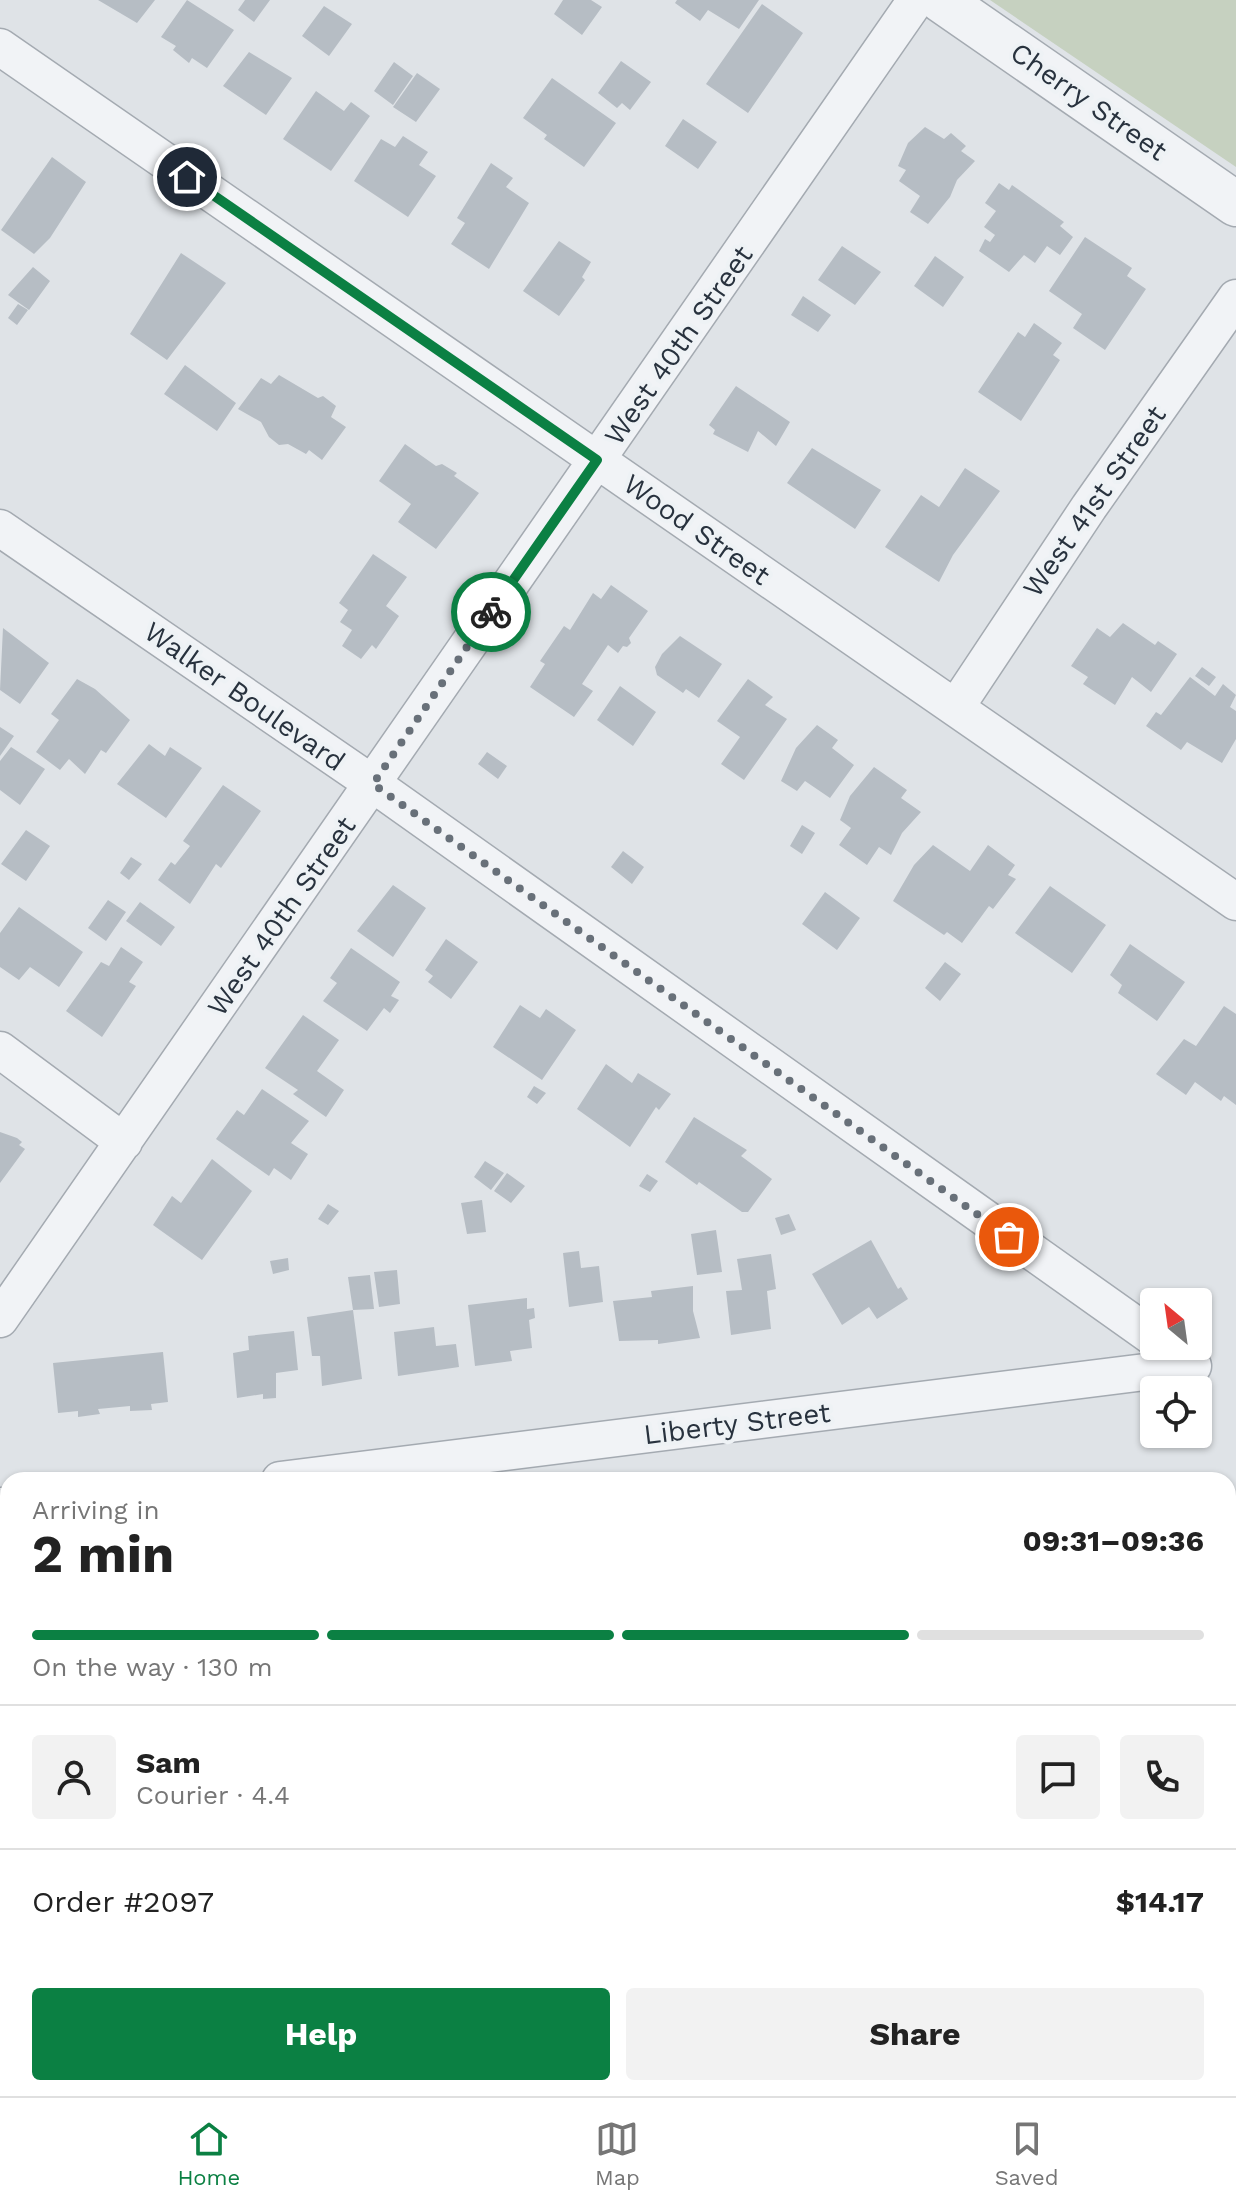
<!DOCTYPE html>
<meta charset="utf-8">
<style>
:root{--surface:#fff;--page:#f2f2f2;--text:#222;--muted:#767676;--line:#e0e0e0;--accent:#0b8043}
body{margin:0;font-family:"Work Sans",sans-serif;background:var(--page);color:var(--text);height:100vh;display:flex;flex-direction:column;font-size:30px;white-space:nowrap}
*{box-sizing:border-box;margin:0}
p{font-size:26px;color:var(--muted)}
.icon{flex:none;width:44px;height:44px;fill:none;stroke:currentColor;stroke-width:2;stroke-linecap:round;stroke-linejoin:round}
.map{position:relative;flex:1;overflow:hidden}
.panel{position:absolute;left:0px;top:1472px;width:1236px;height:624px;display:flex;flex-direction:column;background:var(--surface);border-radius:24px 24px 0 0;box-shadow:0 2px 6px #0004}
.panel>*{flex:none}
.needle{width:52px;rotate:331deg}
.controls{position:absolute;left:1140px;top:1288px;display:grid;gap:16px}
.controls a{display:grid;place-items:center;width:72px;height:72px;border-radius:8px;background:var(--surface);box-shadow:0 2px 6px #0004;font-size:40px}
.pin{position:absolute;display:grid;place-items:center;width:68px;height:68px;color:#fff;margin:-34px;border:4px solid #fff;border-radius:50%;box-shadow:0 2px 8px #0007}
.courier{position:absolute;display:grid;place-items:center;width:80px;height:80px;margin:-40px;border:6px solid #0b8043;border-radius:50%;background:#fff;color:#222;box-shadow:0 2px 10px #0007}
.headline em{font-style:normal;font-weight:700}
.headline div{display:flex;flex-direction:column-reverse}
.headline{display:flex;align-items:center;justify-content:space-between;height:136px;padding:0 32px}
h1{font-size:52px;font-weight:700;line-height:60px}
.bar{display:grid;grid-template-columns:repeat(4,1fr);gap:12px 8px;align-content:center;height:96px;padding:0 32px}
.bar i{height:10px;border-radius:6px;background:var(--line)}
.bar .active{background:var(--accent)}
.bar p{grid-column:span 4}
.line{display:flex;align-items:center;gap:20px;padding:0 32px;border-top:2px solid var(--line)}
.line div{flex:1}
.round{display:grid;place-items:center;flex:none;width:84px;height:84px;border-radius:8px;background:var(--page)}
.button{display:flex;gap:16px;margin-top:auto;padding:16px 32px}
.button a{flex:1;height:92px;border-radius:8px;background:var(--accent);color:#fff;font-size:32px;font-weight:700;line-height:92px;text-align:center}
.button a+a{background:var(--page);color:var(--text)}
.menu{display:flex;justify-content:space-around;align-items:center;height:112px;border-top:2px solid var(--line);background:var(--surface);font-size:22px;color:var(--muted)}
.menu a{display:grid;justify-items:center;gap:4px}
.menu .active{color:var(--accent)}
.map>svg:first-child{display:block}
.green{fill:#c6d1c0}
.building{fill:#b6bdc4}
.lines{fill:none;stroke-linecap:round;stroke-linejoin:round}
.minor-casing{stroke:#a4aab1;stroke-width:39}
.tertiary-casing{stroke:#a4aab1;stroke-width:47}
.minor{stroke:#f1f3f6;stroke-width:36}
.tertiary{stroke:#f1f3f6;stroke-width:44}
.done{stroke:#687079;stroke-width:8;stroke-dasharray:0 14.4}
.route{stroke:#0b8043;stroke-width:10}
.labels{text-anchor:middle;stroke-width:8;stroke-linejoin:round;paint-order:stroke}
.street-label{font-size:28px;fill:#28323e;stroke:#eef2f5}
</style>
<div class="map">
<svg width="1236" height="2096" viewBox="0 0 1236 2096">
<rect width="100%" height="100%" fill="#dfe3e7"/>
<path class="green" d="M990 0H1236V167Z
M1236 1625V1808L1228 1809V1626Z"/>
<path class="building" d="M98 0H155L137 23Z
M187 0 234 30 207 68 192 58 189 63 173 50 176 46 161 37Z
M245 0H270L254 22 238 10Z
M563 0H591L602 7 582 35 554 14Z
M677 0H759L739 29 708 10 700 21 675 3Z
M762 4 803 33 748 113 706 84Z
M324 6 352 24 329 56 302 36Z
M249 52 292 78 266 115 223 86Z
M621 61 651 82 630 110 622 103 617 108 598 93Z
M394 62 413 76 393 105 374 91Z
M417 73 440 89 416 122 393 107Z
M552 78 616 123 584 167 544 139 547 135 523 118Z
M316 91 344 111 351 102 370 116 331 171 283 139Z
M683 119 717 142 698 169 665 146Z
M925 127 944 139 951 133 966 146 961 151 975 161 957 180 950 197 928 224 910 212 920 196 899 181 906 170 898 166 908 143Z
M403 136 428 152 419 165 436 176 408 217 354 181 381 139 395 147Z
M52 157 86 182 50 238 34 254 1 230Z
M491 163 513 178 506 187 529 203 489 269 451 244 465 223 457 218Z
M999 183 1009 190 1012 185 1064 222 1060 226 1073 237 1060 255 1047 246 1035 263 1024 255 1009 272 979 251 985 239 990 242 995 235 984 227 996 211 985 203Z
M1085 237 1132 268 1127 276 1146 289 1105 350 1073 328 1082 314 1049 291Z
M559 241 591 262 582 277 585 280 559 316 523 291Z
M842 246 881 272 855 305 818 280Z
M181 253 226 283 167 360 130 334Z
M935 256 964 277 943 307 914 286Z
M33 267 50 281 29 310 8 295Z
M803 296 831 315 818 332 791 315Z
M18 304 28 310 17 325 8 318Z
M1034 323 1062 343 1053 355 1060 360 1021 421 978 392 1018 332 1025 337Z
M185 365 236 403 217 431 164 394Z
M279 375 318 398 323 396 336 406 331 417 346 427 322 460 309 450 306 454 288 444 279 445 269 437 261 422 238 409 261 378 271 384Z
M736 386 790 422 776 446 758 431 748 452 713 434 715 430 709 425Z
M405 444 436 466 442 464 457 473 454 476 479 493 436 549 398 522 411 504 379 481Z
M812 448 881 490 855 529 787 483Z
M965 468 1000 491 953 555 939 582 885 547 921 495 939 507Z
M373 554 407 577 386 606 399 616 376 649 372 645 361 659 342 646 352 630 340 622 348 610 339 603Z
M611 585 648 611 629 638 631 643 627 647 623 646 618 653 608 645 582 684 593 691 574 717 530 687 545 664 540 661 564 626 570 630 593 593 601 599Z
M1123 623 1155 645 1158 641 1177 654 1151 692 1132 677 1115 705 1083 684 1088 677 1071 666 1097 628 1110 637Z
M3 628 49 663 20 704 0 690Z
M680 636 722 664 699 698 686 689 683 693 657 675 655 667 662 654Z
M1202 667 1216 677 1209 686 1195 676Z
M1190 677 1215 696 1223 684 1236 695 1230 707 1236 711V739L1222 763 1187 742 1181 750 1146 726 1156 712 1161 715Z
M77 679 95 689 130 720 106 753 101 750 85 774 69 759 60 770 36 752 59 720 51 714Z
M748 679 773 697 765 705 787 719 744 780 721 764 740 737 717 721Z
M620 686 656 712 633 746 597 720Z
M817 725 838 740 832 748 854 765 830 798 805 781 797 791 781 781 796 748Z
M0 727 14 736 0 756Z
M149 744 165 756 170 747 202 768 166 818 117 784Z
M11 747 45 769 20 805 0 790V761Z
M487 752 507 766 498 779 478 764Z
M874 767 907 790 901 798 921 812 902 833 891 855 879 847 867 865 839 845 851 828 840 820 850 796Z
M223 785 261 811 221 868 216 864 190 904 158 880 171 862 175 865 190 846 183 841Z
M802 825 815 833 802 854 790 846Z
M26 830 50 846 26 881 1 864Z
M933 845 970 871 988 845 1015 865 1008 875 1016 879 993 909 989 906 962 943 947 932 944 935 893 901 914 865Z
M623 851 644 867 632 884 611 867Z
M131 857 142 864 129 880 120 873Z
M393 885 426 908 393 957 357 931Z
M1050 886 1106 925 1072 973 1015 933Z
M825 892 860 918 837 950 802 924Z
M108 900 126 912 106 941 88 928Z
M140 902 175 927 161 946 126 921Z
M19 907 83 952 59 987 30 967 19 980 0 967V933Z
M446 939 478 962 451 999 428 982 433 976 425 970Z
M1130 944 1185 982 1157 1021 1118 993 1122 985 1110 975Z
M121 947 143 962 129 982 136 986 102 1037 66 1011 101 962 109 966Z
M351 948 400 982 391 996 399 1000 390 1013 384 1008 367 1031 323 1001 337 983 330 978Z
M945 962 961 974 940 1001 925 988Z
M520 1005 540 1018 546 1009 576 1030 542 1080 493 1047Z
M1224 1006 1236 1014V1105L1224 1096 1221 1101 1195 1082 1186 1095 1156 1074 1184 1039 1196 1046Z
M303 1015 339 1040 317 1071 344 1090 326 1117 293 1094 298 1090 265 1068Z
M606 1064 632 1083 638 1073 671 1094 659 1110 656 1107 630 1147 577 1109Z
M534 1086 546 1093 537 1104 527 1097Z
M262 1089 309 1121 291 1143 308 1154 291 1180 274 1168 269 1176 216 1139 237 1110 244 1115Z
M694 1117 747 1150 741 1156 772 1179 748 1212H742L699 1182 697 1185 665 1162Z
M0 1132 17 1138 22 1142 19 1145 25 1149 0 1183Z
M212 1159 252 1191 202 1260 153 1225 172 1196 181 1203Z
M485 1161 504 1173 491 1190 474 1177Z
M507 1173 525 1186 511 1203 494 1191Z
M647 1174 658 1181 650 1192 639 1186Z
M482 1200 486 1232 467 1234 461 1203Z
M328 1204 339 1211 328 1225 318 1219Z
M789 1214 796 1230 781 1235 775 1218Z
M716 1230 722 1272 697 1275 691 1234Z
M871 1240 898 1289 901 1287 908 1299 877 1319 869 1307 842 1325 812 1274Z
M579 1251 581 1268 599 1266 603 1302 569 1307 563 1253Z
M771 1254 776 1289 767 1291 771 1329 731 1335 726 1291 742 1290 737 1259Z
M288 1258 289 1270 273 1274 270 1261Z
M397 1270 400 1304 379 1307 374 1272Z
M370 1275 374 1309 353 1310 362 1379 322 1386 320 1356H312L307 1317 353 1310 348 1277Z
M693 1286V1311L700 1338 658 1344V1340L619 1341 613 1301 652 1297 651 1291Z
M527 1298V1309L534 1308 535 1318 529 1320 532 1348 510 1351 512 1361 475 1366 468 1305Z
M434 1327 436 1346 456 1344 459 1367 398 1376 394 1332Z
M294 1331 298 1370 276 1373V1398L263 1399V1394L237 1398 233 1353 249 1350 248 1336Z
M163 1352 168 1402 151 1404 152 1410 130 1411V1406L98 1409 100 1414 78 1417V1411L58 1413 53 1363Z
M1228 1496 1236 1498V1529L1228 1526Z
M0 1609H8L7 1654H0Z
M1236 1916V1952L1228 1953V1917Z
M1236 2032V2096H1231L1228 2033Z
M113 2088H153L154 2096H93V2091Z
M241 2088H280L281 2092 242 2096Z
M422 2088H457L458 2096H423Z
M518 2088H552L553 2096H519Z
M607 2088H650L651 2093 608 2096Z
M905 2088 906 2096H842L840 2090Z
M1001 2088H1092V2090L1050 2096H1003Z"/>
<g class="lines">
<defs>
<path id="minor" d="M0 47 1236 902
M0 528 373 784 1154 1338
M956 707 1089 507 1236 298
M0 1050 124 1142
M0 1319 916 0
M280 1480 1193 1366
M0 1506H8
M1228 1822 1236 1821
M0 1977 8 1976
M352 2088 353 2096
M758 2088 759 2096
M1159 2088 1160 2096"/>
<path id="tertiary" d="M941 0 1236 204"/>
</defs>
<use href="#minor" class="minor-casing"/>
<use href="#tertiary" class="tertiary-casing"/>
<use href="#minor" class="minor"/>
<use href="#tertiary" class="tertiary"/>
</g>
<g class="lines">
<path class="done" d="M491 612 373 784 1009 1237"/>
<path class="route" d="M187 177 597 460 491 612"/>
</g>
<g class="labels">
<g class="street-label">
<text transform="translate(1089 101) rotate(35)" y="10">Cherry Street</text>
<text transform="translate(678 345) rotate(-55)" y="10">West 40th Street</text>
<text transform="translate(1094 501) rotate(-55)" y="10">West 41st Street</text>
<text transform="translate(697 529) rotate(35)" y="10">Wood Street</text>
<text transform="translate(245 696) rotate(35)" y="10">Walker Boulevard</text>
<text transform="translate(281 916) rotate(-55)" y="10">West 40th Street</text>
<text transform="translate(737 1423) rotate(-7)" y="10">Liberty Street</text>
</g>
</g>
</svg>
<div class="controls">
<a><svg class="needle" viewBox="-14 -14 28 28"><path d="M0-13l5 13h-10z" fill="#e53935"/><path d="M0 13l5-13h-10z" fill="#767676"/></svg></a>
<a><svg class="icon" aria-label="locate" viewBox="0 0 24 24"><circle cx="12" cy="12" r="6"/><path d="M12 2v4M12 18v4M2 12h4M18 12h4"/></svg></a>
</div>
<div class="pin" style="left:1009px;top:1237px;background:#ea580c"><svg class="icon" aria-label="bag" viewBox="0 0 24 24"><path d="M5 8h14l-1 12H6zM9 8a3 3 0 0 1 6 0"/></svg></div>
<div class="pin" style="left:187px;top:177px;background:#1f2937"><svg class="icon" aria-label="home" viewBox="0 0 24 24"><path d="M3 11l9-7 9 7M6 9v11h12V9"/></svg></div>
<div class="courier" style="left:491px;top:612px"><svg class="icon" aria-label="bike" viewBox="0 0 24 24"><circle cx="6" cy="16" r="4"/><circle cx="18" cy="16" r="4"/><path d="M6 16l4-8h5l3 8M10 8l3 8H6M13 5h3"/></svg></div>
<section class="panel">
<div class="headline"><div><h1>2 min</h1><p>Arriving in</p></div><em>09:31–09:36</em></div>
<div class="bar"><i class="active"></i><i class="active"></i><i class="active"></i><i></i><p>On the way · 130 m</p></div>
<div class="line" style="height:144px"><a class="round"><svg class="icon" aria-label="person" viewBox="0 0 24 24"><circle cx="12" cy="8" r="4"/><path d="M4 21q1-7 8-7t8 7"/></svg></a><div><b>Sam</b><p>Courier · 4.4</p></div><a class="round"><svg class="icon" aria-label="chat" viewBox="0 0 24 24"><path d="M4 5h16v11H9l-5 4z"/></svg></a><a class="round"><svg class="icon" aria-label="phone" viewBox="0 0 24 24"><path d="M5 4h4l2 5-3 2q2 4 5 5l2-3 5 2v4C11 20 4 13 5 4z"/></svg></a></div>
<div class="line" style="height:104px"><div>Order #2097</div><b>$14.17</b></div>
<div class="button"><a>Help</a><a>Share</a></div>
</section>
</div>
<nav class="menu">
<a class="active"><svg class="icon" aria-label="home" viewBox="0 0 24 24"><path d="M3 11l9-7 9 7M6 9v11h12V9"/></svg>Home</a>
<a><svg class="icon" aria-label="map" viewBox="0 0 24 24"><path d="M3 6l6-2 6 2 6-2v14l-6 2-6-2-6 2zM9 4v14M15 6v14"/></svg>Map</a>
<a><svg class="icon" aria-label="saved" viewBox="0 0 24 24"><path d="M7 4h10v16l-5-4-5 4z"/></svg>Saved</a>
</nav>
